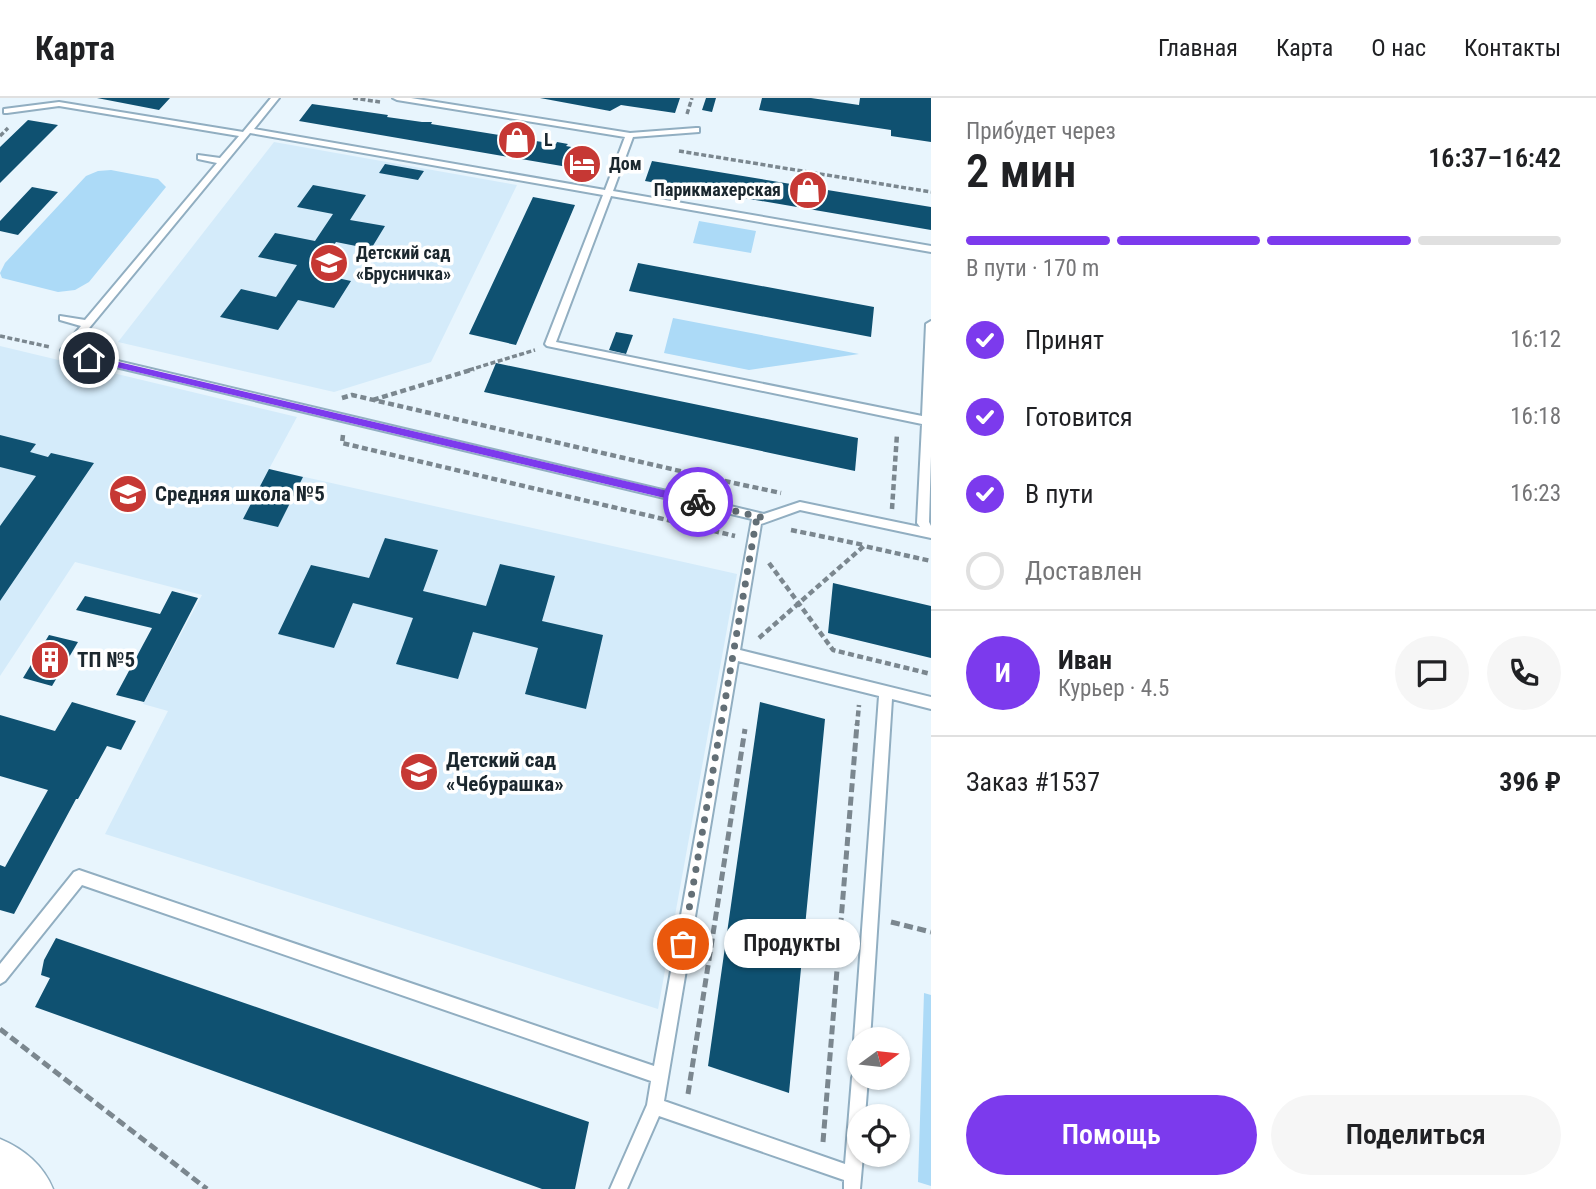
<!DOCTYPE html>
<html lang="ru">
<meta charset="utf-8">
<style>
:root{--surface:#fff;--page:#f6f6f6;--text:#202124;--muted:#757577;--line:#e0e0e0;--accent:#7c3aed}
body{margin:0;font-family:"Roboto Condensed",sans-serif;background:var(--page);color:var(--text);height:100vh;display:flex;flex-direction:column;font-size:26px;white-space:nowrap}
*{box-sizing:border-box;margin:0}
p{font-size:23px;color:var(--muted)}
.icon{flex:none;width:38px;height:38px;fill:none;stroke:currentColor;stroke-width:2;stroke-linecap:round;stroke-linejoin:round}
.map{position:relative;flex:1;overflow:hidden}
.side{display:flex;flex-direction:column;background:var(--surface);width:665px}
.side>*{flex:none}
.needle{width:46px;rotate:75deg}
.buttons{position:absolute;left:847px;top:929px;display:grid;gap:14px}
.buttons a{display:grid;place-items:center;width:63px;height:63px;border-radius:50%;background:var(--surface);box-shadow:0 2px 5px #0004;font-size:35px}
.pin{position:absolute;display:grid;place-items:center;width:60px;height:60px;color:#fff;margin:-30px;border:4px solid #fff;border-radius:50%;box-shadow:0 2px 7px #0007}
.courier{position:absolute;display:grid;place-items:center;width:70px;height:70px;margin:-35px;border:5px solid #7c3aed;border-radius:50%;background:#fff;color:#222;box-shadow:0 2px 9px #0007}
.bubble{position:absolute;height:49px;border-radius:24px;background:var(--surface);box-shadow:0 2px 5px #0004;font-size:23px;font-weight:600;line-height:49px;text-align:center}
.overview em{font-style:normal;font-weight:600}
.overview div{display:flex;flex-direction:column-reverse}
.overview{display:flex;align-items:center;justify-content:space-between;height:119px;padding:0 35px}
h1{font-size:46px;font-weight:600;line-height:52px}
.bar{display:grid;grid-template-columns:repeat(4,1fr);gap:10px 7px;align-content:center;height:84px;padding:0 35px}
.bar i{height:9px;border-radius:5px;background:var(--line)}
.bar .active{background:var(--accent)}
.bar p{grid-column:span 4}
.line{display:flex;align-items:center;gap:18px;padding:0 35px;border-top:2px solid var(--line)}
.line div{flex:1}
.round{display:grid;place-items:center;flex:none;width:74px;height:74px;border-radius:37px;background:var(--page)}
ol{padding:0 35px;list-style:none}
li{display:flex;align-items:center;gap:21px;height:77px}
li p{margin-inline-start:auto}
li .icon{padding:7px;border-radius:50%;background:var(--accent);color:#fff;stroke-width:4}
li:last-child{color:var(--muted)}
li i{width:38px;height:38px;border:4px solid var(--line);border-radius:50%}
.primary-button{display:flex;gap:14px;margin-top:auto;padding:14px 35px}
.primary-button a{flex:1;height:80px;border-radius:42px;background:var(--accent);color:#fff;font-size:28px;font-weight:600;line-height:80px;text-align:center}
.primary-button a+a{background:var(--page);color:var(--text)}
header{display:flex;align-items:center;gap:42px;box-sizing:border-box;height:98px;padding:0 35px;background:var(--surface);border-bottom:2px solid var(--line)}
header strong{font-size:33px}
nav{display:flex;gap:38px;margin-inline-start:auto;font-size:24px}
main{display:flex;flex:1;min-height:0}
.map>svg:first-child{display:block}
.built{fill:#d4ebfa}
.green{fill:#acdaf7}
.building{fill:#0f5171}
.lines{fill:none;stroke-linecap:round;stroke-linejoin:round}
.lane-casing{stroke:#91aec1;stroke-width:4}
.secondary-casing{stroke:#91aec1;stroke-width:3}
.path-far2{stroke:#7b878f;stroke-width:3.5;stroke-dasharray:5 2.5;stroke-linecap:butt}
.path-far1{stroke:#7b878f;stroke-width:4.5;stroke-dasharray:6 3.5;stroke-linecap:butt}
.path{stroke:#7b878f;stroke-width:5;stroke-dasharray:9 4.5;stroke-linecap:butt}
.lane{fill:#fff;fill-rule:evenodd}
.secondary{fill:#fff;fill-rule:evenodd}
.route{fill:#7c3aed}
.done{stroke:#636f76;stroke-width:7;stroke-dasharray:0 12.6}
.labels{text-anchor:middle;stroke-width:7;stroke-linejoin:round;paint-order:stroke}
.far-poi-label{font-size:18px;font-weight:bold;fill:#1b272e;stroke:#fff;text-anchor:start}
.poi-label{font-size:21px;font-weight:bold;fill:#1b272e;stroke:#fff;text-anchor:start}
</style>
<header>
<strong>Карта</strong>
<nav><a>Главная</a><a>Карта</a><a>О нас</a><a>Контакты</a></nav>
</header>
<main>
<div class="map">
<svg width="931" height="1091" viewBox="0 0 931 1091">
<rect width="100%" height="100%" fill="#e8f5fd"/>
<path class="built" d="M274 44 517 87 431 264 334 294 118 244Z
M0 248 297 319 269 371 737 476 658 911 105 736 168 613 143 606 202 497 75 464 0 578Z"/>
<path class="green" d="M111 72 158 81 166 89 89 184 75 192 58 194 2 180 0 175 5 165 86 78 98 73Z
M699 123 756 133 751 155 693 145Z
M673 220 859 256 749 272 664 255Z
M924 895 931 897V1088L918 1084Z"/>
<path class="building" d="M97 0H170L159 12Z
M540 0H680L675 15 621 7 610 13Z
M706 0H716L712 14 702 12Z
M762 0H811L859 7 860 0H931V44L891 38V32L759 12Z
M312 6 388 17 387 19 422 24H432L431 26 511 39 512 37 523 38 522 41 556 46 557 44 568 46 566 48 593 53 585 72 299 23Z
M28 22 58 27 0 85V49Z
M652 63 931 109V132L645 83Z
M385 66 424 73 418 82 379 75Z
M313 87 366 97 350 122 385 128 371 151 336 144 315 175 351 183 334 210 298 202 278 232 220 219 241 191 276 199 297 167 258 159 275 135 315 143 333 116 297 109Z
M32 89 58 94 18 137 0 133V123Z
M533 99 575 107 516 247 469 236Z
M638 165 874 209 871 239 629 193Z
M616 234 633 237 626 256 609 252Z
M496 265 858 340 855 373 484 294Z
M0 337 36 346 30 354 48 359 51 355 94 365 0 503V428L36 378 0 369Z
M269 371 303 379 278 429 243 421Z
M385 440 438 452 423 493 486 508 500 466 555 478 542 523 603 537 586 611 525 596 538 550 473 534 458 581 396 566 413 520 353 505 334 550 278 536 311 467 369 480Z
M833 485 931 508V560L828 535Z
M172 493 198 500 144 604 116 597 152 530 76 512 85 498 160 516Z
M49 537 78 544 52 588 23 580Z
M72 604 136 623 121 652 107 648 78 701H76L14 816 0 812V767L5 769 48 692 0 678V617L55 633Z
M760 604 825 621 789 995 708 968Z
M56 840 589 1024 575 1091H542L35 909 50 880 41 877 44 862Z"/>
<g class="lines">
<defs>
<path id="lane" d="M271 0H279L254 31 605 92 625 39 397 2 393 0H411L630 35 696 30H699V34L633 39 613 93 931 148V154L611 98 556 244 922 318 926 226 931 223V358L929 424 931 428V440L800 412 761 426 740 552 931 599V611L892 601 870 942H859V949L854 942 879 598 738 563 664 1003 845 1066 852 980 854 974 859 972V980H868L865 1018H859V1057H863L860 1091H844V1082L659 1018 627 1091H610L647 1007 651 983 82 787 5 883 0 886V866L74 774 79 772 654 968 752 421 61 256V252L81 228 60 222V218L85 222 217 65 198 61V57L220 60 239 38 59 8 7 15H4V11L59 4 243 34ZM250 35 603 97 545 246 547 248 922 326 917 425 920 429 800 404 764 416 71 252Z"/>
<path id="secondary" d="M0 1041C24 1051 43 1067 53 1091H0Z"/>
</defs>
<use href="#lane" class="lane-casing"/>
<use href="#secondary" class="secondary-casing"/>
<path class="path-far2" d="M353 0 380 4
M687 16 692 0
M0 38 8 30
M679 53 931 94
M0 238 50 249
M469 272 535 252"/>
<path class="path-far1" d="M342 300 352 297 706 379 715 388
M373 302 474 271
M343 337 342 345 735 438
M706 379 781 395
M892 411 897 336
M791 432 864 447
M769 465 833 552 931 576
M759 540 864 448 931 463
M857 628 859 607"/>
<path class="path" d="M891 824 931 834
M0 931 207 1091
M688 996 745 631
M823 1044 857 626"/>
<use href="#lane" class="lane"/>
<use href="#secondary" class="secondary"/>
</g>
<path class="route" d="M89 257 698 400 703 404 698 408 86 262 85 260Z"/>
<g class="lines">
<path class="done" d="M683 846 756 424 764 420 698 404"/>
</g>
<defs>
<symbol id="shop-disc" viewBox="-11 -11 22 22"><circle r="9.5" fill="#c63834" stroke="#fff"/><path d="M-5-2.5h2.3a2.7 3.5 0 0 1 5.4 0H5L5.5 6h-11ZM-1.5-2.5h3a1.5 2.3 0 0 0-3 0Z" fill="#fff"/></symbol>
<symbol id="hotel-disc" viewBox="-11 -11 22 22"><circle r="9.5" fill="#c63834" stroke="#fff"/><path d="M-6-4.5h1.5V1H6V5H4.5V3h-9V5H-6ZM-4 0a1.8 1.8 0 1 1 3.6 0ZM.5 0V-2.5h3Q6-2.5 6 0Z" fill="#fff"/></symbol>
<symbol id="school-disc" viewBox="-11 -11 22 22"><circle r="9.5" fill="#c63834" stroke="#fff"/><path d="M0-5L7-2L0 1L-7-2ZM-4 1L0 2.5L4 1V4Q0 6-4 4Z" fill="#fff"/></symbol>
<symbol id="building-disc" viewBox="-11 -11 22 22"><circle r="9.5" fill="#c63834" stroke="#fff"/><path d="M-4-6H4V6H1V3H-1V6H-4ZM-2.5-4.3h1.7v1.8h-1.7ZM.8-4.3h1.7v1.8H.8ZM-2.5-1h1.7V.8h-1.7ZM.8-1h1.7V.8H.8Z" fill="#fff"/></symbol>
</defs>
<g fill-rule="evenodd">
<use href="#shop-disc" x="495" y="20" width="44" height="44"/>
<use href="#hotel-disc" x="560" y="44" width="44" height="44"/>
<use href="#shop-disc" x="786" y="70" width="44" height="44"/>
<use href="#school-disc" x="307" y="143" width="44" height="44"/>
<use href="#school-disc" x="106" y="374" width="44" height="44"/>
<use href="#building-disc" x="28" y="540" width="44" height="44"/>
<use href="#school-disc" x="397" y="652" width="44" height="44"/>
</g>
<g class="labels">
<g class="far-poi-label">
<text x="544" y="48">L</text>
<text x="609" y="72">Дом</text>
<text x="781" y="98" text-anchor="end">Парикмахерская</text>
<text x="356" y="161">Детский сад<tspan x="356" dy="21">«Брусничка»</tspan></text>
</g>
<g class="poi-label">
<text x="155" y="403">Средняя школа №5</text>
<text x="77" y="569">ТП №5</text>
<text x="446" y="669">Детский сад<tspan x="446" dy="24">«Чебурашка»</tspan></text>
</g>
</g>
</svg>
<div class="buttons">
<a><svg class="needle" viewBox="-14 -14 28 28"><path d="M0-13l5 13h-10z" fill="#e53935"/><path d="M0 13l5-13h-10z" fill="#757577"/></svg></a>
<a><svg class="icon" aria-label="locate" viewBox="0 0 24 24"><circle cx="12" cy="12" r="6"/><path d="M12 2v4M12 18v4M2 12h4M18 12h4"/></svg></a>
</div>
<div class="pin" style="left:683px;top:846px;background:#ea580c"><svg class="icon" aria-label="bag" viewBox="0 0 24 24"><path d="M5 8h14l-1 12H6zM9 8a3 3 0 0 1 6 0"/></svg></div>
<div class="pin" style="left:89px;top:260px;background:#1f2937"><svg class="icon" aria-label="home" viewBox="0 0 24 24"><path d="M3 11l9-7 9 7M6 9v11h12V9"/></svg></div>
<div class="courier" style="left:698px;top:404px"><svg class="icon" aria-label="bike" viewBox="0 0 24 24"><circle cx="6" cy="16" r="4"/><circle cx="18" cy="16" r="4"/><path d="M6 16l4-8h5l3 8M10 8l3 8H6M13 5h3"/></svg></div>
<div class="bubble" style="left:724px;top:821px;width:136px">Продукты</div>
</div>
<section class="side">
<div class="overview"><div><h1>2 мин</h1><p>Прибудет через</p></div><em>16:37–16:42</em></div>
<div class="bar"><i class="active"></i><i class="active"></i><i class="active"></i><i></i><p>В пути · 170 m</p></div>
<ol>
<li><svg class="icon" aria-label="check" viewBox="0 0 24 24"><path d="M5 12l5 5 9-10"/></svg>Принят<p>16:12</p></li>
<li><svg class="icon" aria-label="check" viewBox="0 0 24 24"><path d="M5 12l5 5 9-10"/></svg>Готовится<p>16:18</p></li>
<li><svg class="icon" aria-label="check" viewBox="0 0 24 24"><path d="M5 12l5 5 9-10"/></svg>В пути<p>16:23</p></li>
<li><i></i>Доставлен</li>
</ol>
<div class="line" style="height:126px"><b class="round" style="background:var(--accent);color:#fff">И</b><div><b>Иван</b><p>Курьер · 4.5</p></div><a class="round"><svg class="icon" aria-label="chat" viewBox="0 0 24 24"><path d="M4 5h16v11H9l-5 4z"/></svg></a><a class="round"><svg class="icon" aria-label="phone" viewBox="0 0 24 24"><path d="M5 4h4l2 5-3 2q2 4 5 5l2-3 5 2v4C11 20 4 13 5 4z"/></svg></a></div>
<div class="line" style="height:91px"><div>Заказ #1537</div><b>396 ₽</b></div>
<div class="primary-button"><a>Помощь</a><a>Поделиться</a></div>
</section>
</main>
